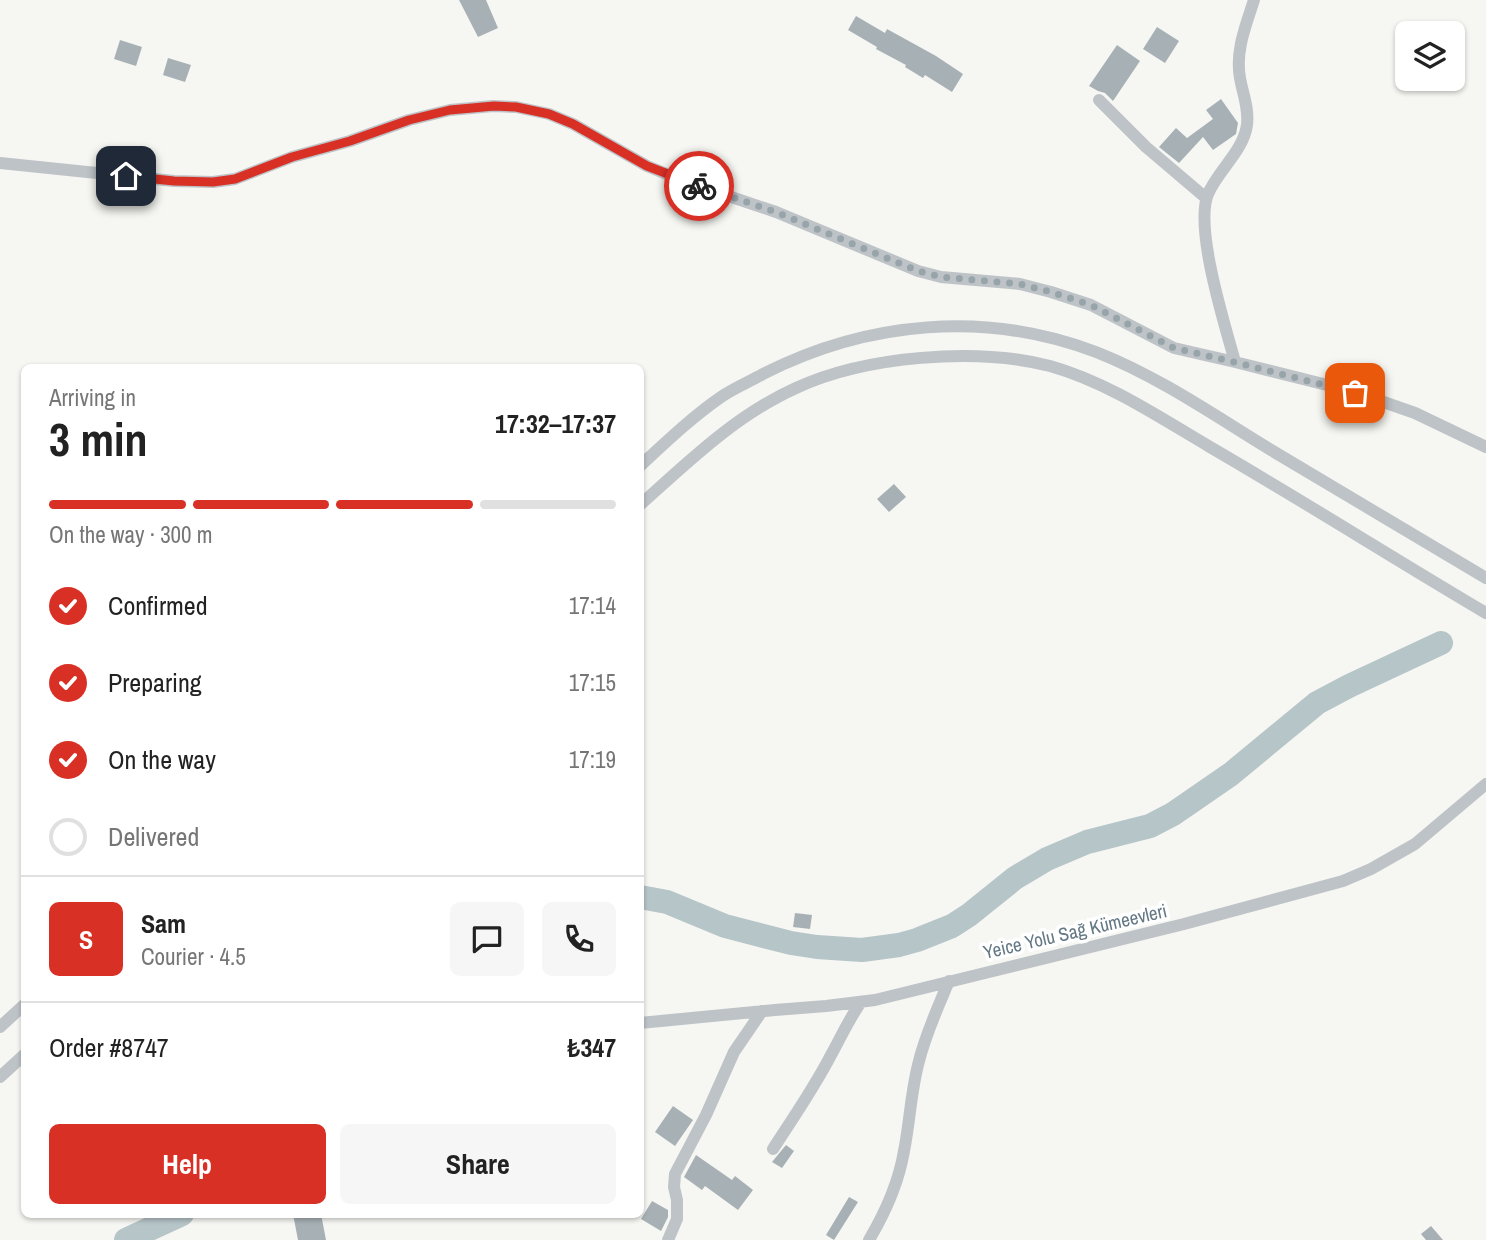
<!DOCTYPE html>
<meta charset="utf-8">
<style>
:root{--surface:#fff;--page:#f6f6f6;--text:#222;--muted:#767676;--line:#e0e0e0;--accent:#d93025}
body{margin:0;font-family:"Archivo Narrow",sans-serif;background:var(--page);color:var(--text);height:100vh;display:flex;flex-direction:column;font-size:26px;white-space:nowrap}
*{box-sizing:border-box;margin:0}
p{font-size:23px;color:var(--muted)}
.icon{flex:none;width:38px;height:38px;fill:none;stroke:currentColor;stroke-width:2;stroke-linecap:round;stroke-linejoin:round}
.map{position:relative;flex:1;overflow:hidden}
.details{position:absolute;left:21px;top:364px;width:623px;height:854px;display:flex;flex-direction:column;background:var(--surface);border-radius:10px;box-shadow:0 2px 5px #0004}
.details>*{flex:none}
.buttons{position:absolute;left:1395px;top:21px;display:grid;gap:14px}
.buttons a{display:grid;place-items:center;width:70px;height:70px;border-radius:10px;background:var(--surface);box-shadow:0 2px 5px #0004;font-size:35px}
.pin{position:absolute;display:grid;place-items:center;width:60px;height:60px;color:#fff;margin:-30px;border-radius:14px;box-shadow:0 4px 10px #0006}
.courier{position:absolute;display:grid;place-items:center;width:70px;height:70px;margin:-35px;border:5px solid #d93025;border-radius:50%;background:#fff;color:#222;box-shadow:0 2px 9px #0007}
.summary em{font-style:normal;font-weight:700}
.summary div{display:flex;flex-direction:column-reverse}
.summary{display:flex;align-items:center;justify-content:space-between;height:119px;padding:0 28px}
h1{font-size:46px;font-weight:700;line-height:52px}
.bar{display:grid;grid-template-columns:repeat(4,1fr);gap:10px 7px;align-content:center;height:84px;padding:0 28px}
.bar i{height:9px;border-radius:5px;background:var(--line)}
.bar .selected{background:var(--accent)}
.bar p{grid-column:span 4}
.line{display:flex;align-items:center;gap:18px;padding:0 28px;border-top:2px solid var(--line)}
.line div{flex:1}
.round{display:grid;place-items:center;flex:none;width:74px;height:74px;border-radius:10px;background:var(--page)}
ol{padding:0 28px;list-style:none}
li{display:flex;align-items:center;gap:21px;height:77px}
li p{margin-inline-start:auto}
li .icon{padding:7px;border-radius:50%;background:var(--accent);color:#fff;stroke-width:4}
li:last-child{color:var(--muted)}
li i{width:38px;height:38px;border:4px solid var(--line);border-radius:50%}
.primary-button{display:flex;gap:14px;margin-top:auto;padding:14px 28px}
.primary-button a{flex:1;height:80px;border-radius:10px;background:var(--accent);color:#fff;font-size:28px;font-weight:700;line-height:80px;text-align:center}
.primary-button a+a{background:var(--page);color:var(--text)}
.map>svg:first-child{display:block}
.lines{fill:none;stroke-linecap:round;stroke-linejoin:round}
.river{stroke:#b6c5c8;stroke-width:24}
.building{fill:#a7b1b5}
.street{stroke:#bec3c7;stroke-width:12}
.done{stroke:#97a4aa;stroke-width:7;stroke-dasharray:0 12.6}
.route{stroke:#d93025;stroke-width:9}
.labels{text-anchor:middle;stroke-width:7;stroke-linejoin:round;paint-order:stroke}
.street-label{font-size:19px;fill:#647884;stroke:#fff}
</style>
<div class="map">
<svg width="1486" height="1240" viewBox="0 0 1486 1240">
<rect width="100%" height="100%" fill="#f6f6f2"/>
<g class="lines">
<path class="river" d="M640 897 667 902 725 926 791 943 817 947 862 950 899 945 917 940 952 926 969 915 1015 878 1047 859 1087 842 1150 826 1173 814 1231 774 1317 703 1349 686 1441 643
M126 1240 182 1214"/>
</g>
<path class="building" d="M459 0H486L498 28 478 37Z
M856 16 885 33 887 29 936 56 963 74 952 92 925 75 923 78 905 67 906 65 876 49 877 47 848 30Z
M1157 27 1179 41 1165 63 1143 49Z
M120 40 142 47 136 66 114 59Z
M1117 45 1140 61 1113 101 1105 93 1098 91 1089 86Z
M168 58 191 65 185 82 163 75Z
M1221 99 1238 123 1236 134 1213 150 1203 137 1179 163 1159 147 1176 128 1187 138 1213 119 1206 110Z
M894 484 906 497 889 512 877 499Z
M795 913 812 915 810 929 793 927Z
M673 1106 693 1120 675 1146 655 1132Z
M786 1145 794 1151 782 1168 772 1162Z
M696 1155 732 1180 735 1176 753 1190 738 1210 705 1186 702 1190 684 1177Z
M849 1197 858 1202 834 1240 826 1235Z
M652 1201 668 1210V1217L661 1231 641 1219Z
M293 1214H321L326 1240H298Z
M1431 1226 1443 1240H1426L1421 1234Z"/>
<g class="lines">
<path class="street" d="M1099 100 1146 147 1206 198
M0 163 174 181 213 182 235 179 292 157 350 141 409 120 450 110 493 106 516 107 549 114 573 124 647 166 681 180 776 212 918 271 941 277 1020 284 1051 292 1091 305 1174 348 1235 362 1355 392 1415 413 1486 447
M1235 362C1225 325 1194 228 1208 194 1218 170 1243 152 1247 125 1249 108 1243 95 1240 78 1235 51 1246 25 1254 0
M640 466C666 442 692 417 721 397 734 388 749 382 763 374 867 321 986 310 1096 352 1160 377 1218 418 1276 453 1346 495 1416 536 1486 578
M640 505C689 461 736 415 796 388 865 356 976 347 1050 366 1107 382 1159 417 1210 447 1303 501 1393 558 1486 613
M640 1023 775 1010 826 1006 875 1000 1184 924 1343 881 1371 869 1415 844 1486 784
M0 1027 24 1005
M0 1077 24 1055
M773 1149C793 1118 814 1088 831 1055 841 1037 849 1019 861 1002
M668 1240 677 1219V1200L674 1187 675 1174 706 1115 734 1052 762 1011
M869 1240C885 1213 899 1181 904 1151 910 1121 911 1090 919 1061 926 1033 938 1007 949 981"/>
</g>
<g class="lines">
<path class="done" d="M699 186 776 212 918 271 941 277 1020 284 1051 292 1091 305 1174 348 1234 362 1355 393"/>
<path class="route" d="M126 176 174 181 213 182 235 179 292 157 350 141 409 120 450 110 494 106 516 107 549 114 573 124 647 166 699 186"/>
</g>
<g class="labels">
<g class="street-label">
<text transform="translate(1075 931) rotate(-13)" y="7">Yeice Yolu Sağ Kümeevleri</text>
</g>
</g>
</svg>
<div class="buttons">
<a><svg class="icon" aria-label="layers" viewBox="0 0 24 24"><path d="M12 4l9 5-9 5-9-5zM3 14l9 5 9-5"/></svg></a>
</div>
<div class="pin" style="left:1355px;top:393px;background:#ea580c"><svg class="icon" aria-label="bag" viewBox="0 0 24 24"><path d="M5 8h14l-1 12H6zM9 8a3 3 0 0 1 6 0"/></svg></div>
<div class="pin" style="left:126px;top:176px;background:#1f2937"><svg class="icon" aria-label="home" viewBox="0 0 24 24"><path d="M3 11l9-7 9 7M6 9v11h12V9"/></svg></div>
<div class="courier" style="left:699px;top:186px"><svg class="icon" aria-label="bike" viewBox="0 0 24 24"><circle cx="6" cy="16" r="4"/><circle cx="18" cy="16" r="4"/><path d="M6 16l4-8h5l3 8M10 8l3 8H6M13 5h3"/></svg></div>
<section class="details">
<div class="summary"><div><h1>3 min</h1><p>Arriving in</p></div><em>17:32–17:37</em></div>
<div class="bar"><i class="selected"></i><i class="selected"></i><i class="selected"></i><i></i><p>On the way · 300 m</p></div>
<ol>
<li><svg class="icon" aria-label="check" viewBox="0 0 24 24"><path d="M5 12l5 5 9-10"/></svg>Confirmed<p>17:14</p></li>
<li><svg class="icon" aria-label="check" viewBox="0 0 24 24"><path d="M5 12l5 5 9-10"/></svg>Preparing<p>17:15</p></li>
<li><svg class="icon" aria-label="check" viewBox="0 0 24 24"><path d="M5 12l5 5 9-10"/></svg>On the way<p>17:19</p></li>
<li><i></i>Delivered</li>
</ol>
<div class="line" style="height:126px"><b class="round" style="background:var(--accent);color:#fff">S</b><div><b>Sam</b><p>Courier · 4.5</p></div><a class="round"><svg class="icon" aria-label="chat" viewBox="0 0 24 24"><path d="M4 5h16v11H9l-5 4z"/></svg></a><a class="round"><svg class="icon" aria-label="phone" viewBox="0 0 24 24"><path d="M5 4h4l2 5-3 2q2 4 5 5l2-3 5 2v4C11 20 4 13 5 4z"/></svg></a></div>
<div class="line" style="height:91px"><div>Order #8747</div><b>₺347</b></div>
<div class="primary-button"><a>Help</a><a>Share</a></div>
</section>
</div>
